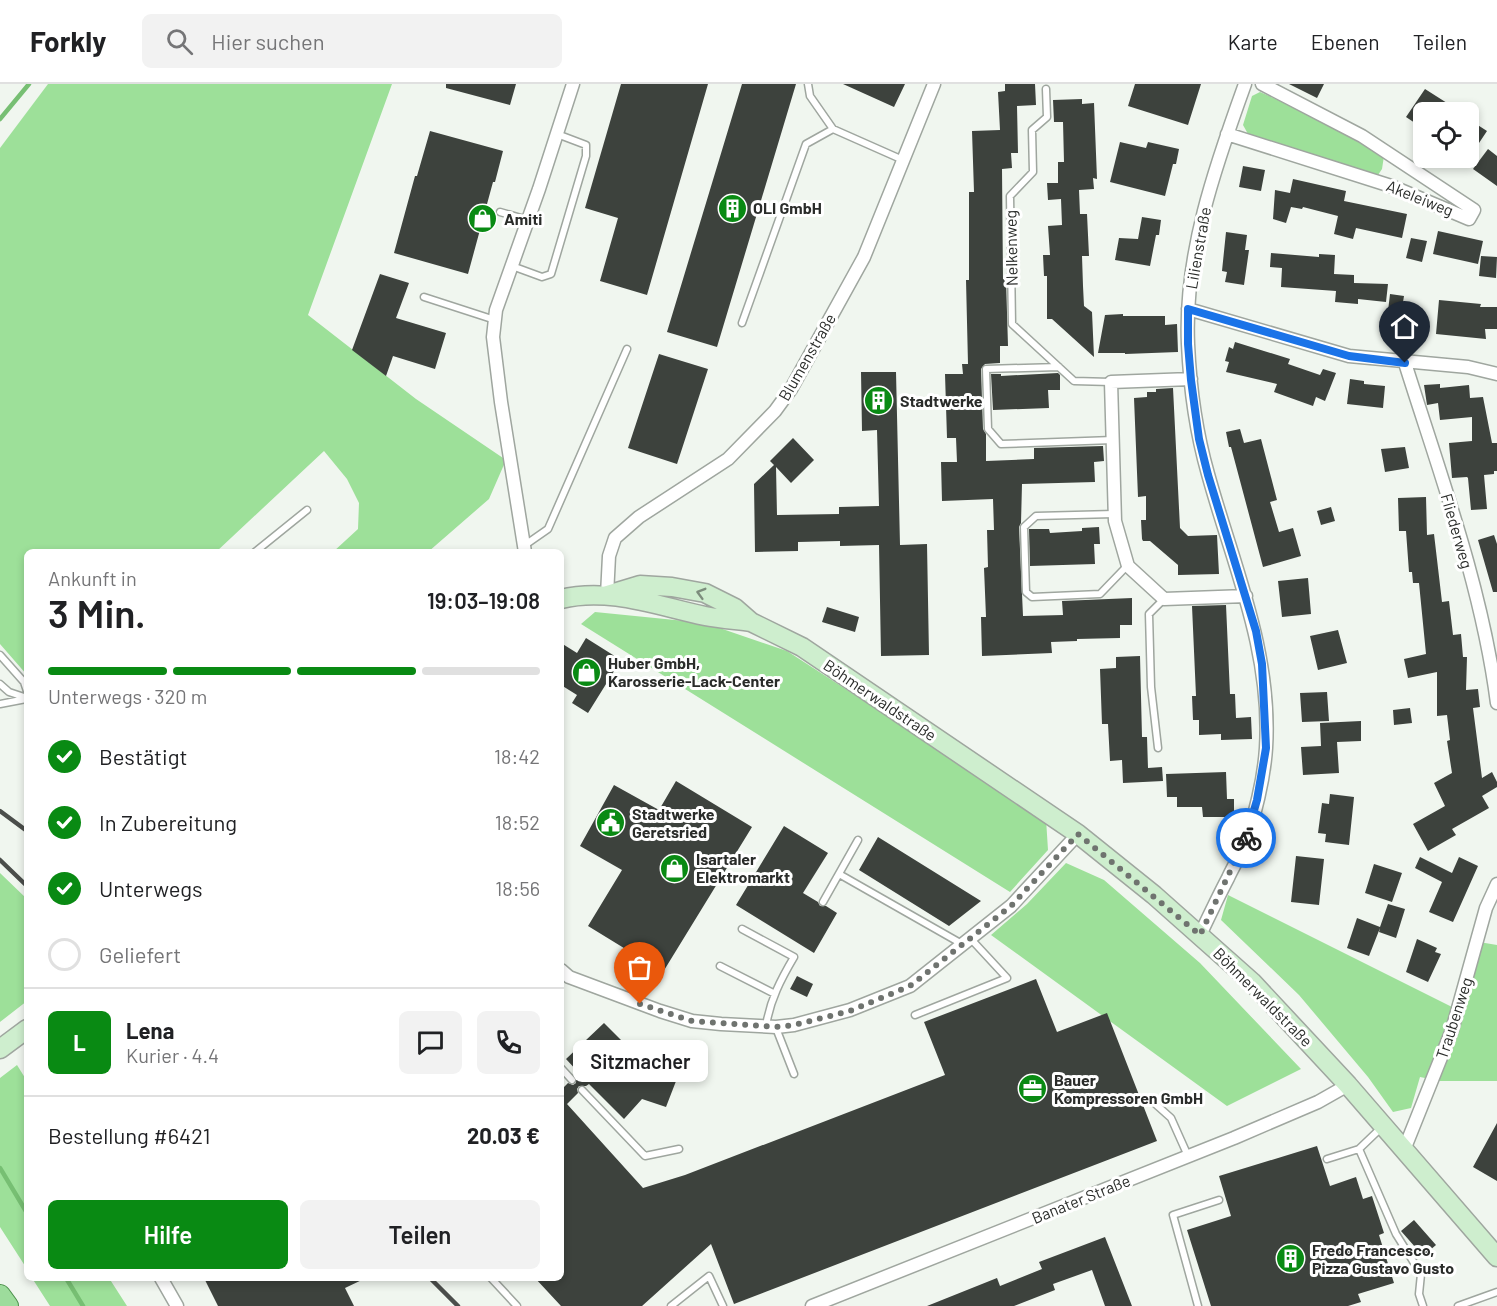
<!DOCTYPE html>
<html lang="de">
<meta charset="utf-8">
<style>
:root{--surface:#fff;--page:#f2f2f2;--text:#202124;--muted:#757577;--line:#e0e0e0;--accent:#098a13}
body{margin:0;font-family:Barlow,sans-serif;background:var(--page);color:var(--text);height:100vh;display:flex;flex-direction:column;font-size:22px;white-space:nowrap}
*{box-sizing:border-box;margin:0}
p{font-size:20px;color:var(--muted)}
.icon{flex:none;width:33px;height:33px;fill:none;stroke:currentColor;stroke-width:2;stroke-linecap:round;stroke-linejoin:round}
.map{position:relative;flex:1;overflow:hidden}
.side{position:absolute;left:24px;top:465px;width:540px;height:732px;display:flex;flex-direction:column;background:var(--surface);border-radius:9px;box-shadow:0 3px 9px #0003}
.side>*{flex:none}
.controls{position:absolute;left:1413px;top:18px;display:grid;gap:12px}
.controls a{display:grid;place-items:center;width:66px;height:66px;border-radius:9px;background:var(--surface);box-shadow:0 3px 9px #0003;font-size:30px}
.pin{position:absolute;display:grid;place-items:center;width:51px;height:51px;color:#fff;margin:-62px -26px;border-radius:50% 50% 50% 0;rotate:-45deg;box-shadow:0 0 6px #0007}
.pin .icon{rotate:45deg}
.courier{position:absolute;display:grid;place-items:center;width:60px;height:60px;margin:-30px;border:4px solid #1a73e8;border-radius:50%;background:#fff;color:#222;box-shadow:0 2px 8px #0007}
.bubble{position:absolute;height:42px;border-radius:9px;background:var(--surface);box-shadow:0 3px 9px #0003;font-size:20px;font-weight:600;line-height:42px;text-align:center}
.head em{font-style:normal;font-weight:600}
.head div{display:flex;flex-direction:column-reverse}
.head{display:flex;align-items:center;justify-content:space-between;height:102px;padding:0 24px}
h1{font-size:39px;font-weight:600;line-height:45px}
.bar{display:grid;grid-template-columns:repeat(4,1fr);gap:9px 6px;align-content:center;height:72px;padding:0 24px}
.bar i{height:8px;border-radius:4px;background:var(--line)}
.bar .selected{background:var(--accent)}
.bar p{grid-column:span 4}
.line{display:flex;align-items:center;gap:15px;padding:0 24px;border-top:2px solid var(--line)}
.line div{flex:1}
.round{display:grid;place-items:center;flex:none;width:63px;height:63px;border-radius:9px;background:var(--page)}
ol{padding:0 24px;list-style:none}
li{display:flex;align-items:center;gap:18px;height:66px}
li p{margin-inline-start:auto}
li .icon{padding:6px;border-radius:50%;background:var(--accent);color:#fff;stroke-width:4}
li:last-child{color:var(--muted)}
li i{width:33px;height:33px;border:3px solid var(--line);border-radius:50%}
.primary-button{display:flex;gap:12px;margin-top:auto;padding:12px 24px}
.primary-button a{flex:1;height:69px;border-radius:9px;background:var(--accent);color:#fff;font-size:24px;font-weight:600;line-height:69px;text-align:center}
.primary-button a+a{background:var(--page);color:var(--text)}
header{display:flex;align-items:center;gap:36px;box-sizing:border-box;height:84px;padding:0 30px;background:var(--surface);border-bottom:2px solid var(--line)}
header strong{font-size:28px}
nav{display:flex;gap:33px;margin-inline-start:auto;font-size:21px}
.search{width:420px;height:54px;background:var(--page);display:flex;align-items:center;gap:15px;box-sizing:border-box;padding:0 21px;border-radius:9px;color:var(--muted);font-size:22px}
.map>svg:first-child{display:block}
.green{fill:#9de099}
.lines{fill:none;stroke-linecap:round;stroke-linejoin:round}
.stream{stroke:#77bf73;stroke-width:4.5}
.building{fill:#3d423d}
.lane-casing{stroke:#9fa69f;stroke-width:9}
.street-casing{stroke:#9fa69f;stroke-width:15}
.secondary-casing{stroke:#9fa69f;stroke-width:21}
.primary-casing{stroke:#4a8f49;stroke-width:22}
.lane{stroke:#fff;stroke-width:6}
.street{stroke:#fff;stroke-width:12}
.secondary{stroke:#ceeece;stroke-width:18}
.primary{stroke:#9ddc9c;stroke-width:20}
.rail{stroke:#4b4e4b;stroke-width:4.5}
.oneway{stroke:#7c8d7c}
.done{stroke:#6f736f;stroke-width:6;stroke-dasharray:0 10.8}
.route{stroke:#1a73e8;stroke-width:8}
.labels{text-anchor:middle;stroke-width:6;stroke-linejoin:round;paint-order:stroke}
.street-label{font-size:16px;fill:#2a2c2a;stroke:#fff}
.poi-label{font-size:16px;font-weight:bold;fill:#2a2c2a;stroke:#fff;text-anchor:start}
</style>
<header>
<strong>Forkly</strong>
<div class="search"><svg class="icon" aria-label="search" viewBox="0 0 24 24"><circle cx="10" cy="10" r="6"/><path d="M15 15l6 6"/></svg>Hier suchen</div>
<nav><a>Karte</a><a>Ebenen</a><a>Teilen</a></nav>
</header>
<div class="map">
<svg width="1497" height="1222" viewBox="0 0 1497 1222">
<rect width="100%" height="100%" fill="#f0f6ef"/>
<path class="green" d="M48 0H392L308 231 416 315 506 376 489 415 428 468H333L358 445 359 419 347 395 324 367 216 468H27V591L0 560V64Z
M1260 8 1298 25 1384 72 1382 85 1378 91 1248 50 1243 41 1252 12Z
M595 528 705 539 787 567 1046 735 1048 766 1010 808 581 540Z
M1066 779 1104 796 1200 879 1301 985 1227 1022 991 851 1027 820Z
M0 789 27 815V917L0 938Z
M1228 811 1452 923 1473 857 1497 861V997H1440L1420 993 1411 1024 1393 1028 1368 993 1299 911 1221 836Z
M17 981 27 997V1185L0 1143V994Z
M32 1194H109L127 1222H50Z"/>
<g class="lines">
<path class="stream" d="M0 35 29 0
M0 1084 27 1129
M66 1194 83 1222"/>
</g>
<path class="building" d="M446 0H516L510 21 446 4Z
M621 0H708L647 211 600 197 618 134 585 124Z
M742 0H796L717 263 667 248Z
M843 0H905L894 23Z
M1005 0H1035L1036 21 1017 22 1018 69H1011L1012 84 1002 85 1003 195H1006L1008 262H1000V279L985 280 981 285 983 345 986 350V377L1034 375V364L1103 362 1104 377 1094 378 1095 398 1022 400 1021 439 1019 443 1023 532 1063 531 1062 517 1132 514V541H1120V554L1077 555V557L1051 558 1052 569 982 572 981 533H986L984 484 988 483 987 446H994L993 415 942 417 941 378H957L956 354H947L945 290H963L962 280H968L966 196H969V108H974L972 47 1000 46 998 8 1005 7Z
M1135 0H1201L1188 41 1128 22Z
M1289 0H1324L1317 14Z
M1425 5 1447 19 1442 28H1424V45L1406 33Z
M1082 15V20L1094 19 1097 95 1093 94 1094 105 1079 106 1080 130H1087L1089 172H1082L1083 202 1084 222 1092 228 1094 273 1052 235H1047V192H1044L1043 171H1050L1048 142 1062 141 1061 115 1048 116 1047 99H1058V78H1064L1063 38H1054L1053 16Z
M1473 38 1487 47 1477 62 1468 56V44Z
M430 47 503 67 495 98H493L468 190 394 169 415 92H417Z
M1120 58 1146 64 1148 58 1179 65 1176 80H1173L1165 112 1110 98Z
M1488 65 1497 72V102L1473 85Z
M1243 82 1265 86 1261 107 1239 103Z
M1293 95 1346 107 1344 117 1407 130 1402 154 1356 144 1353 155 1334 150 1338 132 1303 123 1302 125 1291 123 1286 139 1273 135 1275 106 1290 109Z
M1142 133 1161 136 1159 151H1156L1150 182 1115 176 1119 154 1138 155Z
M1438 147 1483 157 1478 180 1433 170Z
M1226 148 1247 151 1245 166H1249L1244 201 1225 198 1227 188 1222 187Z
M1411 154 1427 157 1422 178 1406 174Z
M1271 169 1319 173V170L1335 171 1334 190 1354 191V199L1388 200 1386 218 1358 215V220L1335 218 1336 207 1281 203 1282 184 1270 183Z
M1481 172 1497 173 1496 194 1479 192Z
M380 190 409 199 396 234 446 249 435 285 393 272 386 292 352 266Z
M1390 210 1404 212 1403 218 1410 219 1408 239 1387 236Z
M1439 216 1481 220 1480 223H1497V245H1485L1486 255 1436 250Z
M1123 230V232H1165V241L1177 240 1178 268 1125 270V269H1098L1105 231Z
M1235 258 1290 275 1288 280 1320 291 1323 285 1336 289 1325 317 1316 313 1313 322 1274 308 1277 300 1226 288 1229 278 1225 277 1229 263 1233 265Z
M659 270 708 285 677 380 628 364Z
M861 288H896L900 461 927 460 929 571 881 572 879 461 840 462V457L798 458V467L755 468 754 400 774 381 770 377 793 354 814 376 791 399 776 383 777 431 839 430V423L879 422 877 346 862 347Z
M1058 289 1060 291V306H1048L1049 324 993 326 991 290H1001V292Z
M1350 295 1364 297V300L1385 302 1383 324 1347 320Z
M1440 300V304L1469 301 1470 314 1483 313 1492 359H1497V387H1494V390L1484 391 1487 425 1471 426 1468 394 1467 393 1452 394 1449 359 1472 357V333L1440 336 1438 319 1427 321 1424 301Z
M1173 304 1180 444 1188 452 1217 451 1219 490 1178 491V481L1150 457H1143L1142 455 1141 436H1146V412L1138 413 1134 314 1147 313V308H1156V305Z
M1240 345 1244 359 1261 355 1277 416 1270 418 1279 448 1293 444 1301 472 1263 483 1231 363H1229L1226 348Z
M1405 363 1409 384 1385 388 1381 365Z
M1426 413 1427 451 1434 450 1442 518 1449 517 1453 551 1461 550 1463 573H1467L1466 606 1478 605 1480 623 1473 624 1482 694 1492 688 1497 698V703L1482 712 1489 724 1452 745 1456 751 1428 767 1413 740 1445 722 1434 699 1452 689 1447 657 1450 656 1447 631 1437 632V588L1408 594 1404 575 1426 570 1419 499H1413L1412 488H1409L1406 447H1399L1398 414Z
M1331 423 1335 437 1321 441 1317 427Z
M1099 443 1100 460H1094L1095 480 1030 482 1029 445H1049L1050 449 1082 447V444Z
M1494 451 1497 460V508H1493L1478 456Z
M1308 494 1311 530 1282 533 1278 497Z
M1226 521 1230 610H1235L1236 634 1251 633 1252 655 1221 656V650L1199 651V636H1193L1192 612H1196L1192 522Z
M827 523 859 533 855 548 822 538Z
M1338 546 1347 579 1318 586 1310 552Z
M586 554 621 576 588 629 572 619 577 611 561 601V559L577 569Z
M1140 572 1142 653H1147L1148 684 1162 683 1163 697 1123 699 1122 676 1110 677 1108 640H1102L1100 585 1116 584V573Z
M1327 608 1329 637 1302 638 1300 609Z
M1410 624 1412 639 1394 641 1393 626Z
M1361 637V657L1337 658 1339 689 1303 691 1301 663 1321 662 1320 639Z
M1226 688 1227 715H1234V733H1203L1202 723H1177V713H1167L1166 690Z
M676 697 752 743 663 888 588 842 622 786 580 762 614 701 659 726Z
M1330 710 1354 713 1349 761 1325 758 1326 750 1318 749 1322 719 1329 720Z
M784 742 828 769 803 809 818 818 820 822H826L837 829 814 869 736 821Z
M878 753 981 817 949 842 859 786Z
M1296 772 1324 775 1319 821 1291 818Z
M1420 773 1452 789 1459 773 1478 782 1453 838 1429 828 1442 798 1415 784Z
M1374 780 1402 789 1392 818 1365 809Z
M1388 820 1405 825 1396 854 1379 848 1380 844 1369 872 1347 864 1357 834 1380 843Z
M1417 855 1437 864 1435 868 1441 870 1428 898 1406 888Z
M797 892 813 900 807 913 790 905Z
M1036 895 1057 948 1107 929 1157 1057 734 1220 711 1160 642 1222H561L535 1194H561V1006L568 999 573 1001 576 999V992L579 989 566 975 604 939 647 982 678 992 666 1023 642 1015 624 1035 589 1000 586 1002H579L577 1005 578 1009 567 1020 643 1104 685 1091 945 991 924 938Z
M1497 1039V1097L1473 1083Z
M1317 1062 1330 1102 1356 1093 1363 1115 1372 1112 1384 1149 1379 1151 1394 1199 1358 1210 1361 1218 1348 1222H1211L1187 1146 1231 1132 1219 1092Z
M1414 1136 1436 1161 1423 1172 1401 1147Z
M1105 1153 1132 1222H1105L1092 1186 1053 1200 1055 1206 1014 1222H927L997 1194 1000 1202 1042 1185 1039 1178Z
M204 1194H366L345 1204 354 1222H218Z"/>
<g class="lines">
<defs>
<path id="lane" d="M808 0 810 12 833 45
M1046 5 1047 33 1032 46 1033 88 1010 112 1012 240 1074 297 1111 298
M500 128 528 136
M512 182 542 193 551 190 586 72V61L557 50
M424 213 495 236
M742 239 806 60 833 45 903 76
M1059 283 986 285 988 345 1001 360 1113 356
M1114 430 1036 432 1024 443 1026 508 1032 513 1100 510 1127 482
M525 461 548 445 627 265
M255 468 307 426
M0 571 24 598 27 607
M0 600 9 608 27 614
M0 620 26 615
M1158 664 1151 603 1149 530 1164 515
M839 790 962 860
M823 818 858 756
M742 845 794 873C781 895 770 916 766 942
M720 882 775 910
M915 931 1007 894 970 854
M776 944 794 990
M561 984 572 996
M582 1006 645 1072 679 1065
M1152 1017 1171 1034 1188 1072
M1359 1065 1383 1042
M1327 1075 1359 1065 1396 1150 1421 1190 1419 1210 1423 1222
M491 1194 517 1222
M671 1222 709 1192 723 1222
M1198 1222 1173 1131 1219 1116
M1458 1222 1497 1208"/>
<path id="street" d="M1227 50 1391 102 1469 135 1474 126 1362 52 1262 0
M1188 225 1349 272 1468 283 1497 290
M1405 279C1440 390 1482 503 1497 619
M1191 295 1111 298 1115 437 1128 482 1164 515 1246 512
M525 468 501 318 493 253 496 226 539 105 573 0
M607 511 609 472 615 454 639 433 728 375 775 327 791 305 864 173 934 0
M1200 851C1209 832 1218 813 1228 794 1233 783 1240 772 1244 761 1255 732 1264 695 1266 664 1272 567 1233 481 1208 390 1196 348 1190 304 1188 260 1184 171 1215 83 1245 0
M561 886 569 893 660 927 692 937 721 940 776 943 794 941 850 926 910 902 1011 822 1078 750
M1404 1066 1452 946 1486 824 1497 800
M161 1194 177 1222
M812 1222 1234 1054 1318 1018 1348 1001"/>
<path id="secondary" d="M607 511 640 501 672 503 705 509 735 524 751 538 802 563 1078 750 1154 811 1252 898 1348 1001 1497 1173
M561 515C609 503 657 522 705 532 720 535 736 536 751 538
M0 965 27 945"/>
<path id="primary" d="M0 1211 8 1222"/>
</defs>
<use href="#lane" class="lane-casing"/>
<use href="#street" class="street-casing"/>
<use href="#secondary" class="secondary-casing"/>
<use href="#primary" class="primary-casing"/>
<use href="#lane" class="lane"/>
<use href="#street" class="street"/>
<use href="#secondary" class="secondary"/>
<use href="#primary" class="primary"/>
<path class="rail" d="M0 727 27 747
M0 776 27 802
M430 1194 458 1222"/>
</g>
<defs><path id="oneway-chevron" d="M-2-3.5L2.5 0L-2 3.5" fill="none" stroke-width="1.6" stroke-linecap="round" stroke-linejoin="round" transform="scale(1.5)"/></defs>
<use class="oneway" href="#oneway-chevron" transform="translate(701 509) rotate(-164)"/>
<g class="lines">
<path class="done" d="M640 920 692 937 776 943 794 941 850 927 910 902 1011 822 1078 750 1200 851 1246 754"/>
<path class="route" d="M1246 754 1257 716 1266 664 1262 580 1256 547 1208 391 1199 355 1191 296 1188 260V225L1349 272 1405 279"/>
</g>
<defs>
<symbol id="building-disc" viewBox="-11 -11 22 22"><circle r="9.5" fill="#098a13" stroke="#fff"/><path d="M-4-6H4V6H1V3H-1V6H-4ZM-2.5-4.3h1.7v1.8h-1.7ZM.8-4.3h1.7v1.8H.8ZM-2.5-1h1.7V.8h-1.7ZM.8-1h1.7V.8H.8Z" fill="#fff"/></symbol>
<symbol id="shop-disc" viewBox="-11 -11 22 22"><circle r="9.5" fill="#098a13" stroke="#fff"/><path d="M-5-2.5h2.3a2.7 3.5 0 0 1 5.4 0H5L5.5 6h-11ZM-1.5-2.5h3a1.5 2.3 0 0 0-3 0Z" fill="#fff"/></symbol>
<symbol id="civic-disc" viewBox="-11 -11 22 22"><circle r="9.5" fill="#098a13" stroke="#fff"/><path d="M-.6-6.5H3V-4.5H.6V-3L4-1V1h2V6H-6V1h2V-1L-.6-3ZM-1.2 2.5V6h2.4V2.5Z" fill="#fff"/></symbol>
<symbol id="office-disc" viewBox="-11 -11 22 22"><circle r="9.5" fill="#098a13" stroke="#fff"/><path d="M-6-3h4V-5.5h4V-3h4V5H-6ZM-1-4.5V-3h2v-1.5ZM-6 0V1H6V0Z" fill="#fff"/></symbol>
</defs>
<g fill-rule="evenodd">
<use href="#building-disc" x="716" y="108" width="33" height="33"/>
<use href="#shop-disc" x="466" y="118" width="33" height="33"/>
<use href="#building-disc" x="862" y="300" width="33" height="33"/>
<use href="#shop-disc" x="570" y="572" width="33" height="33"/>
<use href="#civic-disc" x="594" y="722" width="33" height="33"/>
<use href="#shop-disc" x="658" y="768" width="33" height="33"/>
<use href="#office-disc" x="1016" y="988" width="33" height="33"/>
<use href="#building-disc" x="1274" y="1158" width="33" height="33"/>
</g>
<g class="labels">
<g class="street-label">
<text transform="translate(1420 114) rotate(22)" y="6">Akeleiweg</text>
<text transform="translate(1011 164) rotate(-91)" y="6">Nelkenweg</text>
<text transform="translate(1198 164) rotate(-80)" y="6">Lilienstraße</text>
<text transform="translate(807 273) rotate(-60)" y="6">Blumenstraße</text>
<text transform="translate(1457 447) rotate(74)" y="6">Fliederweg</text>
<text transform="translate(880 616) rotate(34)" y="6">Böhmerwaldstraße</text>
<text transform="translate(1263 913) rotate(45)" y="6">Böhmerwaldstraße</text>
<text transform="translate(1454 934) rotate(-72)" y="6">Traubenweg</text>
<text transform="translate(1081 1115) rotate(-22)" y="6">Banater Straße</text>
</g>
<g class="poi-label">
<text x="753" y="130">OLI GmbH</text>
<text x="504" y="141">Amiti</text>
<text x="900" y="323">Stadtwerke</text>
<text x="608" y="585">Huber GmbH,<tspan x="608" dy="18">Karosserie-Lack-Center</tspan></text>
<text x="632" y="736">Stadtwerke<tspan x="632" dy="18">Geretsried</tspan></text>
<text x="696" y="781">Isartaler<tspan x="696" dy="18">Elektromarkt</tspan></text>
<text x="1054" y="1002">Bauer<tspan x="1054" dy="18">Kompressoren GmbH</tspan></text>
<text x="1312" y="1172">Fredo Francesco,<tspan x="1312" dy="18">Pizza Gustavo Gusto</tspan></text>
</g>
</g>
</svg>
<div class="controls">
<a><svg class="icon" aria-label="locate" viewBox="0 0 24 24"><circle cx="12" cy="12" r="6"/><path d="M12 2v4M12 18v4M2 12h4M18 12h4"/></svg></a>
</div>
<div class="pin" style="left:640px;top:920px;background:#ea580c"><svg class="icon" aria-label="bag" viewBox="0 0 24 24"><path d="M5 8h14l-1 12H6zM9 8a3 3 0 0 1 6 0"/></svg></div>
<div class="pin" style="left:1405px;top:279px;background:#1f2937"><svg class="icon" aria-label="home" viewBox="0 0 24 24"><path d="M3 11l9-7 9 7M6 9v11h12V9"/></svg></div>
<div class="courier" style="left:1246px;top:754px"><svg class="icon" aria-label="bike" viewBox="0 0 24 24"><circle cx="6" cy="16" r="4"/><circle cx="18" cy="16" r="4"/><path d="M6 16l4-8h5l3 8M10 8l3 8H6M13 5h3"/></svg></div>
<div class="bubble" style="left:573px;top:956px;width:135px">Sitzmacher</div>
<section class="side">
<div class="head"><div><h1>3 Min.</h1><p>Ankunft in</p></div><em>19:03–19:08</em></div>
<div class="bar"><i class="selected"></i><i class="selected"></i><i class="selected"></i><i></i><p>Unterwegs · 320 m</p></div>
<ol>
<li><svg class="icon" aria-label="check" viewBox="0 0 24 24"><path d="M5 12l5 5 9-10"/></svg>Bestätigt<p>18:42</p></li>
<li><svg class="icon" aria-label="check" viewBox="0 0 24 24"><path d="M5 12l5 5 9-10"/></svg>In Zubereitung<p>18:52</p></li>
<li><svg class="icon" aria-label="check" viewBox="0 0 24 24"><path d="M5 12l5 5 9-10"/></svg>Unterwegs<p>18:56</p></li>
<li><i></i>Geliefert</li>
</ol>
<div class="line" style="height:108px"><b class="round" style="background:var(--accent);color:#fff">L</b><div><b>Lena</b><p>Kurier · 4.4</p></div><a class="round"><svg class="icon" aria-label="chat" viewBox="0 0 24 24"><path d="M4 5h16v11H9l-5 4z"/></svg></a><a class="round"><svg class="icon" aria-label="phone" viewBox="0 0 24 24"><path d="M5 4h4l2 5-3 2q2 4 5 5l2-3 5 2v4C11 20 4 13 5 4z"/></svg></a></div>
<div class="line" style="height:78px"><div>Bestellung #6421</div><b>20.03 €</b></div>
<div class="primary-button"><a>Hilfe</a><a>Teilen</a></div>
</section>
</div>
